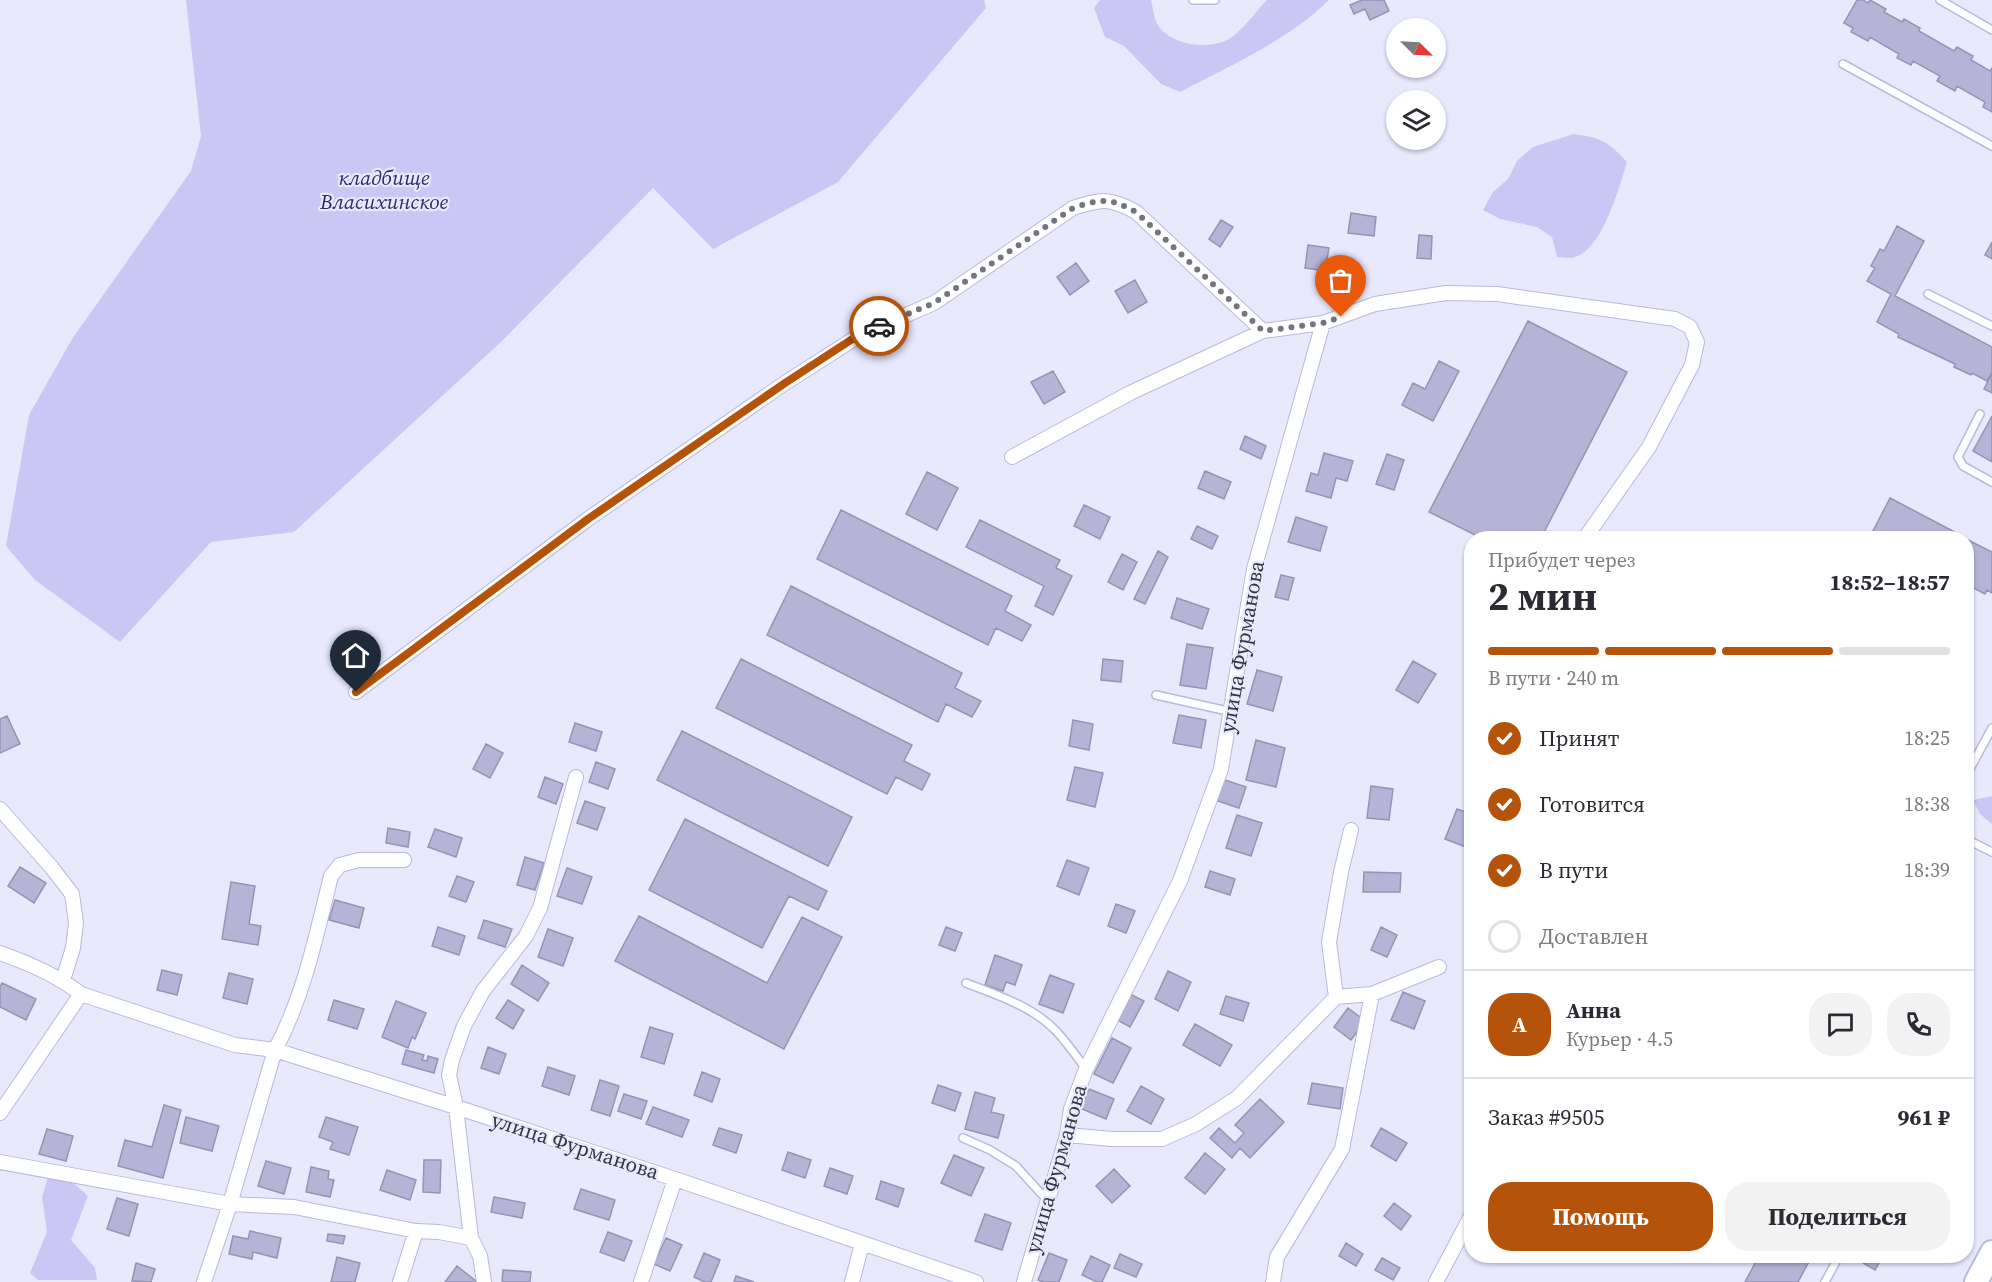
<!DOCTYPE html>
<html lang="ru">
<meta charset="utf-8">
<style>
:root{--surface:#fff;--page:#f2f2f3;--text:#2b2b33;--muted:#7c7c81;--line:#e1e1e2;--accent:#b45309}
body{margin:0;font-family:"Source Serif 4",serif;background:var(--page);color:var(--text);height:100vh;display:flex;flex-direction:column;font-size:22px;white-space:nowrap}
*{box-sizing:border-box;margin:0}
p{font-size:20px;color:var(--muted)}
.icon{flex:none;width:33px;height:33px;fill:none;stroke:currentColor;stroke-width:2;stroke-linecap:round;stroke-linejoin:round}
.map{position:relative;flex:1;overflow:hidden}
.side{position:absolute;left:1464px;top:531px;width:510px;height:732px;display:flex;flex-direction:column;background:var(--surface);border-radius:24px;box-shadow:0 2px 4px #0004}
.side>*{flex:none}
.needle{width:39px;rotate:114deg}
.controls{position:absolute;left:1386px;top:18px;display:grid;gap:12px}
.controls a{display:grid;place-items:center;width:60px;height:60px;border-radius:50%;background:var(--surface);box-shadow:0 2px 4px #0004;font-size:30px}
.pin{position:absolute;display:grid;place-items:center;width:51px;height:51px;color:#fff;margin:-62px -26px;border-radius:50% 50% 50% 0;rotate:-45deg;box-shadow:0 0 6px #0007}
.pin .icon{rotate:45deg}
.courier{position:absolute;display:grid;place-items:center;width:60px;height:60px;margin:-30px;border:4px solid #b45309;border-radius:50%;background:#fff;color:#222;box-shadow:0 2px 8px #0007}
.head em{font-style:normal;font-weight:700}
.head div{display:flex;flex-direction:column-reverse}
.head{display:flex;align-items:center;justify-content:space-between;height:102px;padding:0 24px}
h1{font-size:39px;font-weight:700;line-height:45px}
.bar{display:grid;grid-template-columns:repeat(4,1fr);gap:9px 6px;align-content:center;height:72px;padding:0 24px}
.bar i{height:8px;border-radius:4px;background:var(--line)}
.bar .active{background:var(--accent)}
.bar p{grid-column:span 4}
.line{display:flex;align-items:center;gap:15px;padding:0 24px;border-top:2px solid var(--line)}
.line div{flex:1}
.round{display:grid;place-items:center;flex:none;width:63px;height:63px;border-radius:24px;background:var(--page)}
ol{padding:0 24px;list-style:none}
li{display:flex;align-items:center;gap:18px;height:66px}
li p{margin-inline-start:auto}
li .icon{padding:6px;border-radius:50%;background:var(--accent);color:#fff;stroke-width:4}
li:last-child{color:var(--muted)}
li i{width:33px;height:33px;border:3px solid var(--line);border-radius:50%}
.cta{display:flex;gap:12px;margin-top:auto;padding:12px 24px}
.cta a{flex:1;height:69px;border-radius:24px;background:var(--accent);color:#fff;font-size:24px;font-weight:700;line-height:69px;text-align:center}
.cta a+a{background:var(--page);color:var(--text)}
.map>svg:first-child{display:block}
.green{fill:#cac7f5}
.building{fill:#b5b3d6;stroke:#9594b5;stroke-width:1.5}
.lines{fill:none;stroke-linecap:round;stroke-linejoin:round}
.lane-casing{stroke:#bab8db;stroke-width:10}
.street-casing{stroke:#bab8db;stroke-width:16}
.primary-casing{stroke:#bab8db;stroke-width:26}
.lane{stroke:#fff;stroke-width:7}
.street{stroke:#fff;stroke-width:14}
.primary{stroke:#fff;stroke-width:22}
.done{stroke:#747484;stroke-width:6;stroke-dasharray:0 10.8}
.route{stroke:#b45309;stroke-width:8}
.labels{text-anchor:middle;stroke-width:4.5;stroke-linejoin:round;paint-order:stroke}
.park-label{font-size:21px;font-style:italic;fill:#362573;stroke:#e9e9fe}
.street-label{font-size:21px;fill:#353543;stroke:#e9e9fe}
</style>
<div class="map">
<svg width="1992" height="1282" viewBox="0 0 1992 1282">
<rect width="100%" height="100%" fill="#e9e9fe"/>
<path class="green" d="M186 0H984L986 8 838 182 713 249 653 188 501 342 294 532 211 542 120 642 35 580 6 546 29 415 72 339 191 171 201 136Z
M1100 0H1151C1153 8 1154 20 1159 27 1173 45 1207 50 1227 40 1241 33 1256 11 1267 0H1329C1287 41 1231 65 1180 92L1161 84 1124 46 1105 37 1094 8Z
M1574 134C1601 138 1608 141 1627 162 1619 187 1602 254 1571 258 1567 258 1561 257 1557 257L1552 237 1537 227 1500 219 1483 210 1493 192 1508 179 1517 161 1533 147Z
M1992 796V824L1980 814 1973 800Z
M52 1164 88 1196 71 1240 95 1268 97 1280H38L30 1273 47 1232 42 1197Z"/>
<path class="building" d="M1362 0H1384L1389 11 1370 20 1365 9 1354 14 1350 5Z
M1857 0H1863L1868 3 1870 0 1886 9 1884 12 1902 22 1904 19 1920 28 1919 31 1954 51 1957 47 1973 56 1971 60 1990 71 1992 68V112L1983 107 1985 102 1957 86 1955 91 1937 81 1940 76 1913 61 1911 65 1897 58 1899 54 1870 37 1868 41 1851 32 1853 28 1844 23Z
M1351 213 1376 217 1374 236 1348 233Z
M1221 220 1233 227 1220 247 1209 239Z
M1897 226 1924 241 1895 296 1992 347V372L1987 381 1972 373 1971 375 1954 367 1955 364 1898 337 1899 334 1877 322 1891 294 1867 281 1875 268 1871 266 1880 249 1884 251Z
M1419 235 1432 236 1431 259 1417 258Z
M1992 242V259L1985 255Z
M1308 245 1329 248 1325 271 1305 268Z
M1076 263 1089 281 1070 295 1057 277Z
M1135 280 1147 302 1128 313 1115 291Z
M1528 321 1627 372 1541 538H1481L1429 512Z
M1439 361 1459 371 1433 421 1402 405 1413 383 1425 389Z
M1053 371 1065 392 1044 404 1031 382Z
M1992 373V393L1984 389Z
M1992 416V462L1973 451Z
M1245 436 1266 446 1261 459 1240 449Z
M1324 453 1353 461 1347 481 1336 478 1331 498 1306 491 1311 473 1318 475Z
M1387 454 1404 460 1394 490 1376 484Z
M1205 471 1231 482 1224 499 1198 488Z
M927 472 958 488 937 530 906 514Z
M1890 498 1966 538H1878L1880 534 1873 531Z
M1084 505 1110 517 1100 539 1074 526Z
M841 510 1012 596 1005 611 1031 625 1022 641 996 628 988 645 817 559Z
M1296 517 1327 527 1320 551 1288 542Z
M980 520 1060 560 1056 568 1072 576 1053 615 1035 606 1044 586 966 547Z
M1197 526 1218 536 1212 549 1191 539Z
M1966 539 1992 552V593L1987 590 1985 594 1966 584Z
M1158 551 1168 557 1145 604 1134 599Z
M1122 554 1137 562 1123 590 1108 582Z
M1281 575 1294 578 1288 600 1275 597Z
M791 586 962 673 955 688 981 701 972 717 946 704 938 722 767 635Z
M1177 598 1209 609 1202 629 1171 618Z
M1187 644 1213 648 1206 689 1180 685Z
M741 659 912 745 904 761 930 774 922 790 896 777 887 794 716 708Z
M1103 659 1123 661 1121 682 1101 680Z
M1413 661 1436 674 1418 703 1396 690Z
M1257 670 1282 677 1273 711 1247 704Z
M1179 715 1206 720 1201 748 1173 743Z
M7 716 20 744 0 753V719Z
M1073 720 1093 724 1089 750 1069 746Z
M575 723 602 732 596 751 569 742Z
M682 731 852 817 828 866 657 780Z
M1256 740 1285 748 1276 787 1246 780Z
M486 744 503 753 490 778 473 769Z
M596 762 615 769 608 789 589 782Z
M1075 767 1103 773 1095 807 1067 800Z
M545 777 563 784 556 804 538 797Z
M1222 779 1246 787 1239 808 1215 800Z
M1371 786 1393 789 1389 820 1367 818Z
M585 801 605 808 597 830 577 823Z
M1457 809 1472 814V832L1466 847 1445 839Z
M1237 815 1262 823 1251 856 1226 848Z
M685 819 827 891 818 910 789 896 762 948 649 890Z
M388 828 410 832 408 847 386 843Z
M435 829 462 838 456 857 428 847Z
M525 857 544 863 535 890 517 885Z
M1067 860 1089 868 1079 895 1057 886Z
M20 867 46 883 34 903 8 886Z
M567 868 592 877 582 904 557 896Z
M1210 871 1235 879 1230 895 1205 887Z
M1364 872 1401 873 1400 892H1363Z
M457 876 474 882 466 902 449 896Z
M231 882 255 886 249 924 261 926 258 945 222 939Z
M335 900 364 908 359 928 329 920Z
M1116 904 1135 911 1126 933 1108 926Z
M639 916 767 983 802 917 842 937 784 1049 615 961Z
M484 920 512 929 505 947 478 938Z
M438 927 465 936 459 955 432 946Z
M946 927 962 933 955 951 939 945Z
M1381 927 1397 935 1387 957 1371 950Z
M548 929 573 938 563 966 538 957Z
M995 955 1022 965 1015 985 1006 982 1003 991 985 985Z
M522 965 549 983 538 1001 511 984Z
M162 970 182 975 177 995 157 990Z
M1168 971 1191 982 1178 1011 1155 999Z
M229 973 253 979 247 1004 223 998Z
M1050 975 1074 984 1063 1013 1039 1004Z
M2 983 36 999 26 1020 0 1007V987Z
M1126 992 1144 1001 1130 1027 1112 1017Z
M1403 992 1425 1001 1414 1029 1391 1020Z
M1226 996 1249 1003 1243 1021 1220 1014Z
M334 1000 364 1009 357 1029 328 1020Z
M508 1000 524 1010 513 1029 496 1018Z
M396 1001 426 1013 415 1039 412 1037 408 1048 382 1037Z
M1348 1008 1365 1021 1351 1040 1334 1027Z
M1195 1024 1232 1045 1220 1066 1183 1045Z
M650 1027 673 1034 664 1064 641 1057Z
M1112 1038 1131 1048 1113 1083 1094 1074Z
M488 1047 506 1054 499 1074 481 1068Z
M406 1050 424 1055 422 1060 427 1061 428 1056 438 1059 434 1073 402 1064Z
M548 1067 575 1076 569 1095 542 1086Z
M702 1072 720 1079 712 1102 694 1095Z
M600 1080 619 1086 610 1116 591 1110Z
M1312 1083 1343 1088 1340 1109 1308 1104Z
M938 1085 961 1093 955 1111 932 1103Z
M1141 1086 1164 1099 1151 1124 1127 1111Z
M1089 1089 1114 1099 1106 1119 1080 1108Z
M975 1092 995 1098 991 1112 1004 1115 998 1138 965 1129Z
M624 1094 647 1101 641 1119 618 1111Z
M1260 1099 1284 1122 1250 1158 1240 1148 1232 1158 1210 1138 1219 1128 1235 1143 1244 1133 1235 1125Z
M164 1105 181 1110 163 1178 118 1166 125 1140 152 1147Z
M653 1107 689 1120 682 1137 646 1124Z
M186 1117 219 1126 212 1151 180 1143Z
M326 1117 358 1127 349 1155 330 1149 333 1142 319 1137Z
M719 1128 742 1135 736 1153 713 1145Z
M1381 1128 1407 1143 1396 1161 1371 1146Z
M47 1129 73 1136 66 1161 39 1154Z
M788 1152 811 1160 805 1178 782 1170Z
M1205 1153 1225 1169 1205 1194 1185 1178Z
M954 1155 984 1168 971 1196 941 1183Z
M424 1160H441L440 1193 423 1192Z
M266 1161 291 1168 284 1194 258 1186Z
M311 1167 329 1171 328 1179 334 1180 330 1197 306 1192Z
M830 1168 853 1176 847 1194 824 1186Z
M1114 1169 1130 1186 1112 1203 1096 1186Z
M387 1170 416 1180 410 1200 380 1190Z
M881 1181 904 1189 898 1207 876 1199Z
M581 1189 615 1200 609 1220 574 1209Z
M494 1197 525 1203 522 1218 491 1212Z
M117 1198 138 1204 129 1236 107 1229Z
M1394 1203 1411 1216 1401 1230 1384 1216Z
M985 1214 1011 1223 1002 1250 975 1241Z
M250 1231 281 1238 277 1258 253 1252 252 1259 229 1254 233 1236 248 1239Z
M608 1232 632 1241 624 1261 600 1252Z
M328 1234 345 1236 343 1244 327 1241Z
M666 1238 682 1245 670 1271 654 1264Z
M1346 1243 1363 1254 1356 1266 1339 1256Z
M704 1253 720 1260 711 1282H705L694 1277Z
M1049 1253 1067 1260 1059 1282H1044L1038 1280Z
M1120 1254 1142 1264 1136 1277 1114 1268Z
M1091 1256 1110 1265 1102 1282H1097L1082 1275Z
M1759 1256H1812L1798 1282H1745Z
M1860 1256H1883L1875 1270 1858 1260Z
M337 1257 360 1263 355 1282H331Z
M1382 1258 1400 1268 1393 1280 1375 1270Z
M136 1263 155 1269 151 1282 132 1281Z
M457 1266 476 1281 475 1282H445Z
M503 1270 531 1272 530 1282H502Z
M736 1276 754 1282H734Z"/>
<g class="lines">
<defs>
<path id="lane" d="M1193 0H1215
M1940 0 1992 30
M1843 64 1992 146
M1928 294 1992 326
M1980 414 1958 457 1963 466 1992 482
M1156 695 1232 712
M1966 776 1992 728
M1966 839 1992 852
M966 983C997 995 1034 1007 1057 1032 1068 1044 1077 1057 1086 1069
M963 1138 990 1150 1016 1166 1047 1200
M1825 1282 1839 1256"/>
<path id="street" d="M1323 323 1375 304 1446 293 1497 294 1675 319 1690 327 1697 342 1692 365 1649 447 1585 538
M1012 457 1130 393 1263 331 1323 323 1254 569 1221 769 1180 881 1086 1069 1071 1109 1067 1135 1024 1282
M356 692 588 519 785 383 860 335 934 303 1073 208C1101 199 1109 197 1136 212L1263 331
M0 809 52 868 72 894 76 923 73 948 63 980
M0 953C29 963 57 975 81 994L235 1045 275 1050C304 996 316 936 331 876L340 865 359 860H404
M1336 997 1329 942 1341 872 1351 830
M0 1113 81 994
M1067 1135 1112 1139H1162L1196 1124 1237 1098 1336 997 1372 994
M0 1162 230 1204 294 1207 416 1231 439 1232 471 1238
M204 1282 230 1204 275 1050 456 1107 675 1179 976 1282
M400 1282 416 1231
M484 1282 480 1256 471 1238 456 1107 449 1075 452 1060 464 1026 483 991 526 936 540 908 576 777
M641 1282 675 1179
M852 1282 862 1244
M1273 1282 1277 1257 1342 1149 1372 994 1439 967
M1436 1282 1472 1214"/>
<path id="primary" d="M1976 1282 1992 1252"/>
</defs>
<use href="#lane" class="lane-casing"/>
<use href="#street" class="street-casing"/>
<use href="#primary" class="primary-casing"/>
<use href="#lane" class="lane"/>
<use href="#street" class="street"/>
<use href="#primary" class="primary"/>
</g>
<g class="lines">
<path class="done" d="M879 326 934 303 1073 208C1101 199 1109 197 1136 212L1263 331 1323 323 1341 317"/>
<path class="route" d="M356 692 588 519 785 383 860 334 879 326"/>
</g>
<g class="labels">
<g class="park-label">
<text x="384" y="185">кладбище<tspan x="384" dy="24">Власихинское</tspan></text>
</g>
<g class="street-label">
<text transform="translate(1242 647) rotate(-80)" y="7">улица Фурманова</text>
<text transform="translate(575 1146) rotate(18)" y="7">улица Фурманова</text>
<text transform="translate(1056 1169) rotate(-74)" y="7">улица Фурманова</text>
</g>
</g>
</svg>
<div class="controls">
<a><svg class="needle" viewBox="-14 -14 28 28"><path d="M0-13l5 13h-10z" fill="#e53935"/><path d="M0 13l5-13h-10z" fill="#7c7c81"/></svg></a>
<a><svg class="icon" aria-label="layers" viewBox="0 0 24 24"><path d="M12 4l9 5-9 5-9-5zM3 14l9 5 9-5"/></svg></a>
</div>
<div class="pin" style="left:1341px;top:317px;background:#ea580c"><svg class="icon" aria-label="bag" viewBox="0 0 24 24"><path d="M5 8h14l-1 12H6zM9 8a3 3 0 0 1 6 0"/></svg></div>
<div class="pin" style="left:356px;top:692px;background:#1f2937"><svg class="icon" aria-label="home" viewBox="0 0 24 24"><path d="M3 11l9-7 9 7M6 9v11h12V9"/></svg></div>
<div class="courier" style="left:879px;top:326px"><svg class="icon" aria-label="car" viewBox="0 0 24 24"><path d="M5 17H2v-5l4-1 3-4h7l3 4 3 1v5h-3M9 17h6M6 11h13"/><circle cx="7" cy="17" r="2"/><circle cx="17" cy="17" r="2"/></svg></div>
<section class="side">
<div class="head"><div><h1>2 мин</h1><p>Прибудет через</p></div><em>18:52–18:57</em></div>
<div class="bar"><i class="active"></i><i class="active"></i><i class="active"></i><i></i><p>В пути · 240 m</p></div>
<ol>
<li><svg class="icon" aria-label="check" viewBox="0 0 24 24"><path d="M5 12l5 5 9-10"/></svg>Принят<p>18:25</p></li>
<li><svg class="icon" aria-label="check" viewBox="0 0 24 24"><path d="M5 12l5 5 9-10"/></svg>Готовится<p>18:38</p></li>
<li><svg class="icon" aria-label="check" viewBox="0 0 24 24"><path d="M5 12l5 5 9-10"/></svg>В пути<p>18:39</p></li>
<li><i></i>Доставлен</li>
</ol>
<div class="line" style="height:108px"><b class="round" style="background:var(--accent);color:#fff">А</b><div><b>Анна</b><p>Курьер · 4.5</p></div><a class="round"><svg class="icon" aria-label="chat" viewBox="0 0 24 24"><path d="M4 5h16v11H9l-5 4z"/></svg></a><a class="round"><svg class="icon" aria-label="phone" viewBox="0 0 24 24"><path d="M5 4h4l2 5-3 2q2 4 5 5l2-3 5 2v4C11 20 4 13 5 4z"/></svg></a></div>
<div class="line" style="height:78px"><div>Заказ #9505</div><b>961 ₽</b></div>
<div class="cta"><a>Помощь</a><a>Поделиться</a></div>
</section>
</div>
